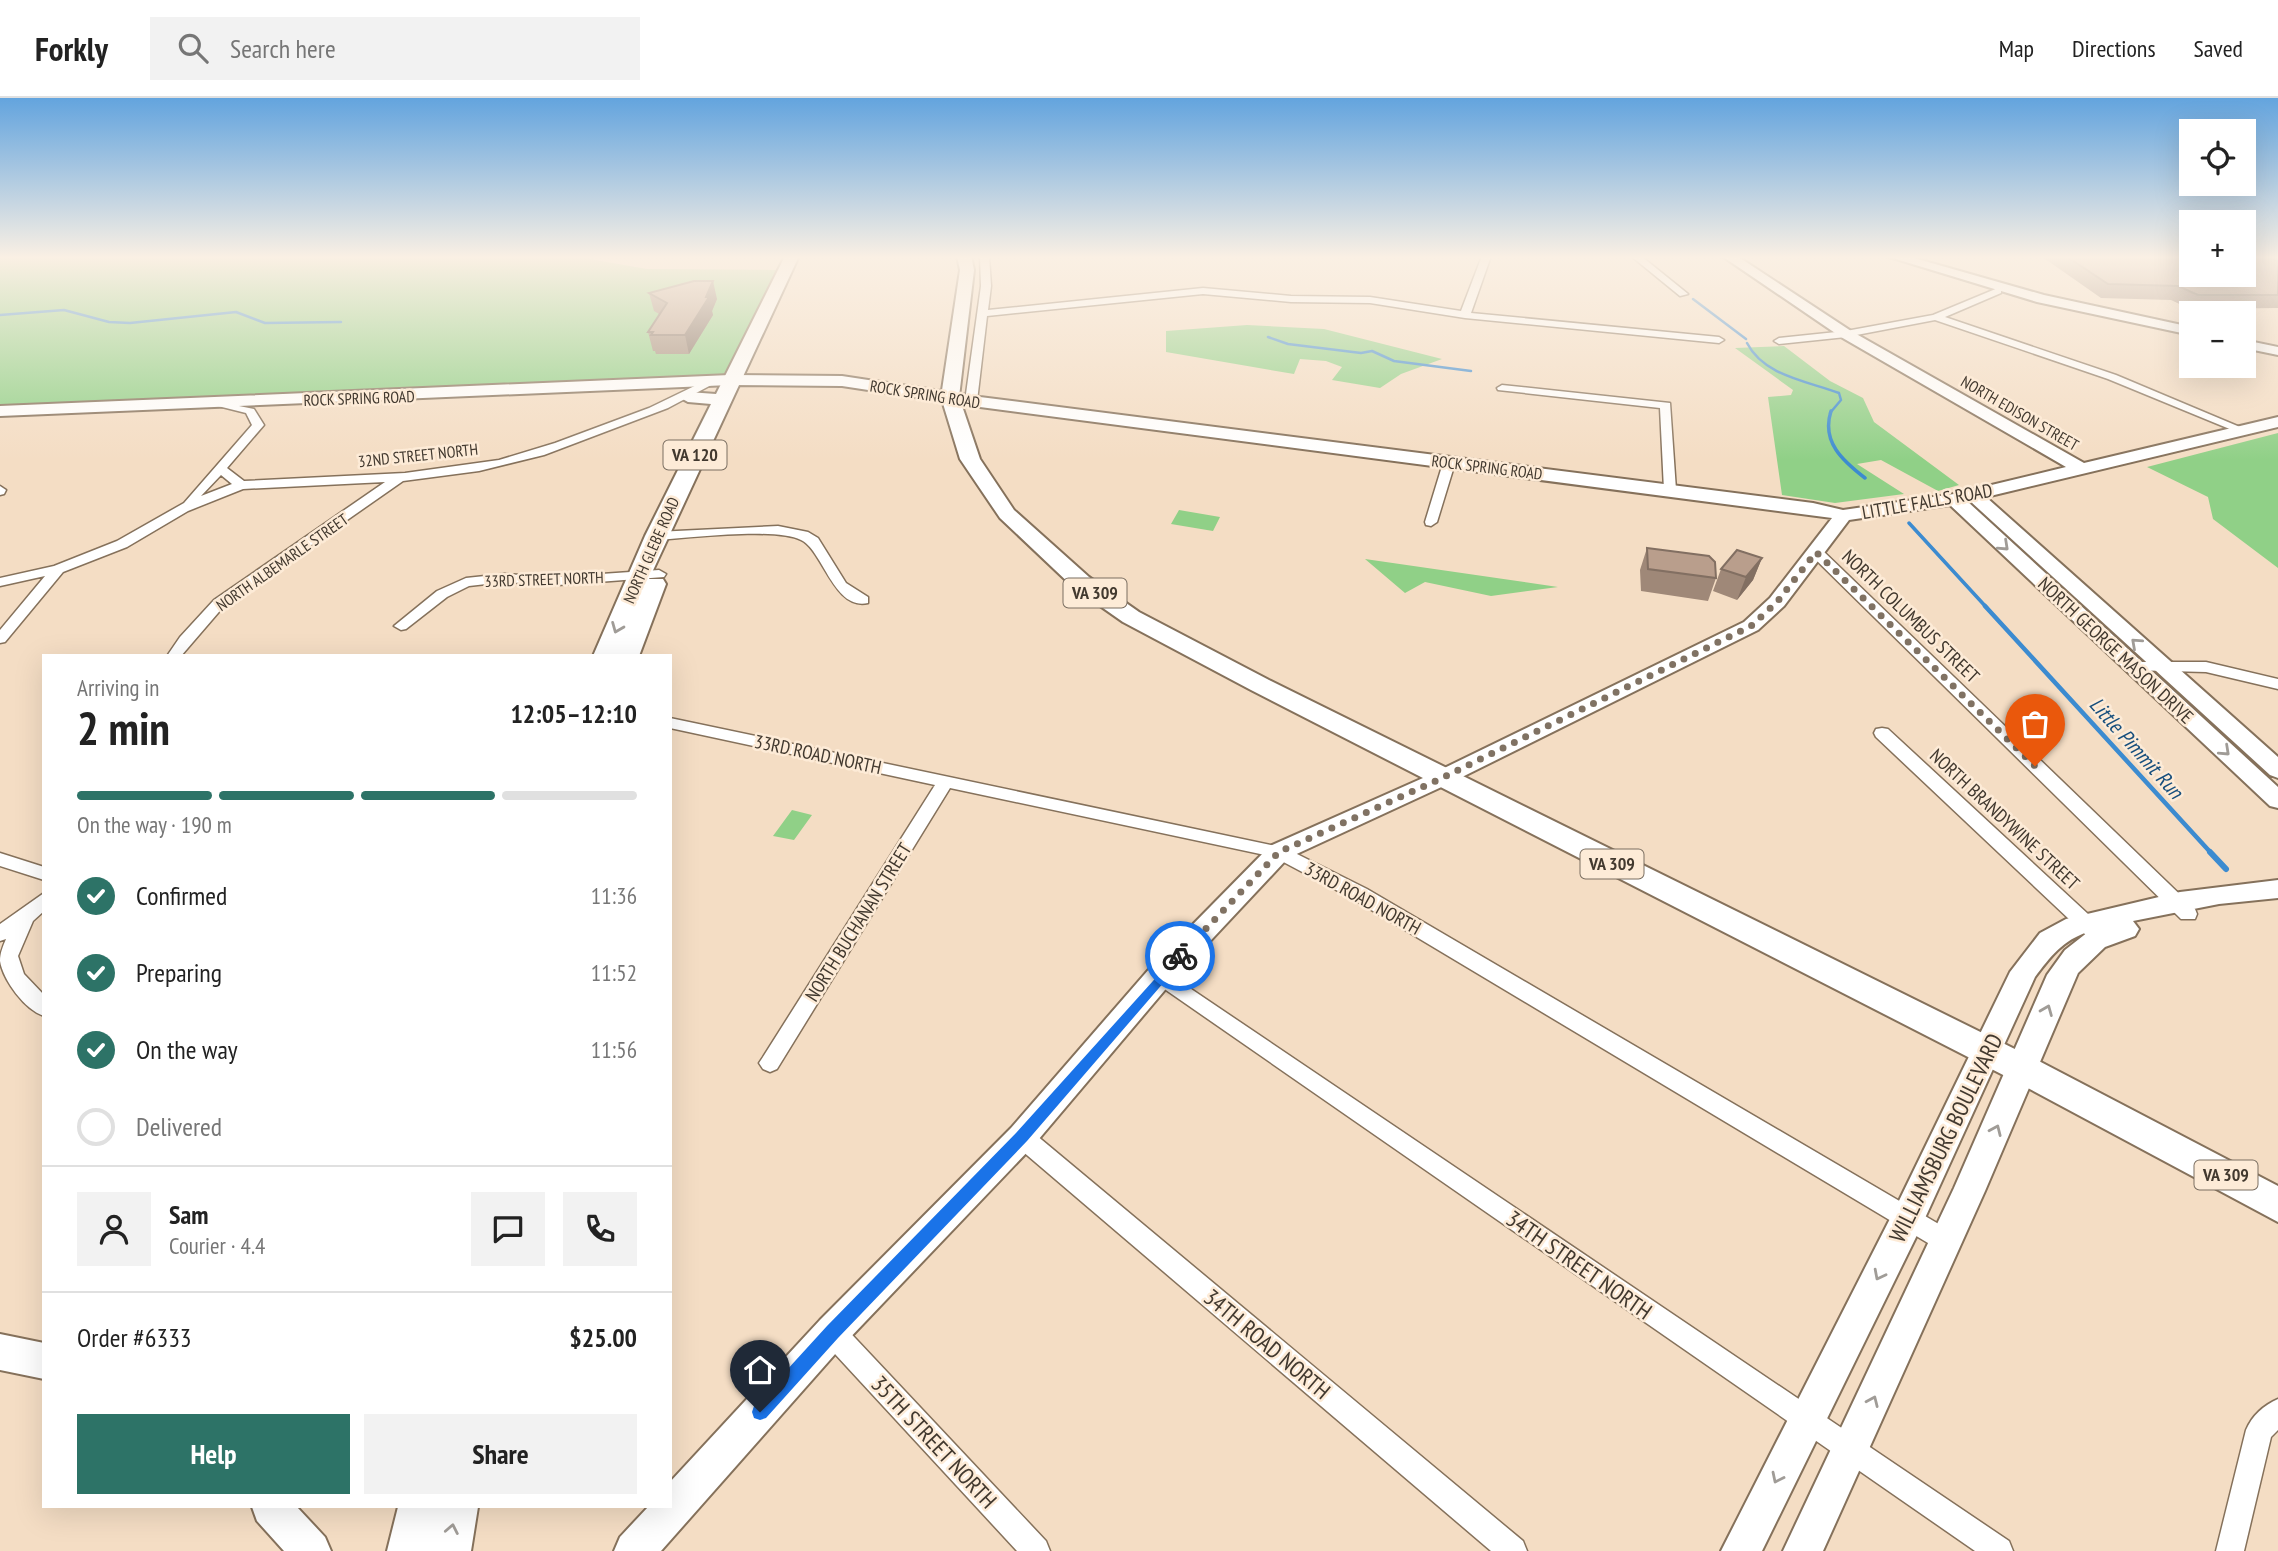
<!DOCTYPE html>
<meta charset="utf-8">
<style>
:root{--surface:#fff;--page:#f2f2f2;--text:#222;--muted:#767676;--line:#e0e0e0;--accent:#2d7367}
body{margin:0;font-family:"PT Sans Narrow",sans-serif;background:var(--page);color:var(--text);height:100vh;display:flex;flex-direction:column;font-size:26px;white-space:nowrap}
*{box-sizing:border-box;margin:0}
p{font-size:23px;color:var(--muted)}
.icon{flex:none;width:38px;height:38px;fill:none;stroke:currentColor;stroke-width:2;stroke-linecap:round;stroke-linejoin:round}
.map{position:relative;flex:1;overflow:hidden}
.details{position:absolute;left:42px;top:556px;width:630px;height:854px;display:flex;flex-direction:column;background:var(--surface);border-radius:0px;box-shadow:0 7px 28px #0002}
.details>*{flex:none}
.tools{position:absolute;left:2179px;top:21px;display:grid;gap:14px}
.tools a{display:grid;place-items:center;width:77px;height:77px;border-radius:0px;background:var(--surface);box-shadow:0 7px 28px #0002;font-size:35px}
.pin{position:absolute;display:grid;place-items:center;width:60px;height:60px;color:#fff;margin:-72px -30px;border-radius:50% 50% 50% 0;rotate:-45deg;box-shadow:0 0 7px #0007}
.pin .icon{rotate:45deg}
.courier{position:absolute;display:grid;place-items:center;width:70px;height:70px;margin:-35px;border:5px solid #1a73e8;border-radius:50%;background:#fff;color:#222;box-shadow:0 2px 9px #0007}
.overview em{font-style:normal;font-weight:800}
.overview div{display:flex;flex-direction:column-reverse}
.overview{display:flex;align-items:center;justify-content:space-between;height:119px;padding:0 35px}
h1{font-size:46px;font-weight:800;line-height:52px}
.bar{display:grid;grid-template-columns:repeat(4,1fr);gap:10px 7px;align-content:center;height:84px;padding:0 35px}
.bar i{height:9px;border-radius:5px;background:var(--line)}
.bar .on{background:var(--accent)}
.bar p{grid-column:span 4}
.line{display:flex;align-items:center;gap:18px;padding:0 35px;border-top:2px solid var(--line)}
.line div{flex:1}
.round{display:grid;place-items:center;flex:none;width:74px;height:74px;border-radius:0px;background:var(--page)}
ol{padding:0 35px;list-style:none}
li{display:flex;align-items:center;gap:21px;height:77px}
li p{margin-inline-start:auto}
li .icon{padding:7px;border-radius:50%;background:var(--accent);color:#fff;stroke-width:4}
li:last-child{color:var(--muted)}
li i{width:38px;height:38px;border:4px solid var(--line);border-radius:50%}
.button{display:flex;gap:14px;margin-top:auto;padding:14px 35px}
.button a{flex:1;height:80px;border-radius:0px;background:var(--accent);color:#fff;font-size:28px;font-weight:800;line-height:80px;text-align:center}
.button a+a{background:var(--page);color:var(--text)}
header{display:flex;align-items:center;gap:42px;box-sizing:border-box;height:98px;padding:0 35px;background:var(--surface);border-bottom:2px solid var(--line)}
header strong{font-size:33px}
nav{display:flex;gap:38px;margin-inline-start:auto;font-size:24px}
.search{width:490px;height:63px;background:var(--page);display:flex;align-items:center;gap:18px;box-sizing:border-box;padding:0 24px;border-radius:0px;color:var(--muted);font-size:26px}
.map>svg:first-child{display:block}
.green{fill:#90d087}
.lines{fill:none;stroke-linecap:round;stroke-linejoin:round}
.stream-far3{stroke:#3c8bd0;stroke-width:2.5}
.stream-far2{stroke:#3c8bd0;stroke-width:3.5}
.stream-far1{stroke:#3c8bd0;stroke-width:4.5}
.stream{stroke:#3c8bd0;stroke-width:6}
.street-casing{stroke:#85715b;stroke-width:3}
.secondary-casing{stroke:#85715b;stroke-width:4}
.primary-casing{stroke:#85715b;stroke-width:4}
.street{fill:#fff;fill-rule:evenodd}
.secondary{fill:#fff;fill-rule:evenodd}
.primary{fill:#fff;fill-rule:evenodd}
.wall{fill:#9f8878}
.shaded-wall{fill:#826f62}
.building{fill:#b99e8c;stroke:#826f62;stroke-width:2}
.oneway{stroke:#a09c97}
.route{fill:#1a73e8}
.done{stroke:#807263;stroke-width:7;stroke-dasharray:0 12.6}
.labels{text-anchor:middle;stroke-width:5;stroke-linejoin:round;paint-order:stroke}
.far-street-label{font-size:16px;fill:#42392f;stroke:#fdebd7}
.shield{fill:#fdebd7;stroke:#7a6e61;stroke-width:2}
.shield-label{font-size:18px;font-weight:bold;fill:#42392f}
.street-label{font-size:19px;fill:#42392f;stroke:#fdebd7}
.water-label{font-size:21px;font-style:italic;fill:#184f7d;stroke:#fdebd7}
.near-street-label{font-size:23px;fill:#42392f;stroke:#fdebd7}
</style>
<header>
<strong>Forkly</strong>
<div class="search"><svg class="icon" aria-label="search" viewBox="0 0 24 24"><circle cx="10" cy="10" r="6"/><path d="M15 15l6 6"/></svg>Search here</div>
<nav><a>Map</a><a>Directions</a><a>Saved</a></nav>
</header>
<div class="map">
<svg width="2278" height="1453" viewBox="0 0 2278 1453">
<rect width="100%" height="100%" fill="#f4ddc4"/>
<path class="green" d="M0 158H572L647 171 781 172 724 276 672 284 0 310Z
M1247 227 1324 231 1442 261 1401 276 1380 290 1332 282 1342 269 1326 263 1300 261 1294 276 1166 254V233Z
M1784 248 1830 283 1863 300 1874 324 1959 387 1938 393 1881 362 1857 366 1904 396 1835 405 1782 397 1768 299 1791 297 1793 292 1735 250Z
M2278 335V470L2213 421 2208 399 2147 369Z
M1179 412 1220 419 1213 433 1171 426Z
M1365 461 1558 489 1491 498 1425 484 1405 495Z
M792 712 812 717 794 742 773 738Z"/>
<g class="lines">
<path class="stream-far3" d="M1693 201 1746 241
M0 217 64 212 109 224 130 225 236 214 265 225 341 224
M1268 239 1288 246 1361 255 1372 253 1394 263 1471 273
M1747 245C1764 278 1807 283 1839 295L1841 302 1830 315"/>
<path class="stream-far2" d="M1831 313C1821 344 1843 363 1865 380
M1909 425 1987 510"/>
<path class="stream-far1" d="M1985 508 2212 756"/>
<path class="stream" d="M2210 754 2226 771"/>
<defs>
<path id="street" d="M980 158H989L991 188 988 212 1203 190 1291 198 1370 199 1461 213 1482 158H1491L1471 215 1719 239 1724 242 1719 245 1465 220 1370 205 1291 204 1203 196 987 218 977 303 971 306 965 303 981 188Z
M1631 158H1641L1688 196 1680 198Z
M1998 190 2001 191V195L1945 219 2116 277 2247 332 2237 334 2108 281 1935 222 1846 239 1779 246 1774 243 1779 240 1846 233 1933 217Z
M709 281 714 284 713 286 668 310 544 357 479 373 403 383 224 508 181 558H167L180 539 214 502 385 384 243 391 188 413 127 449 63 474 5 544 0 545V532L45 478 0 488V480L54 468 117 443 184 405 252 327 246 315 214 307V303L254 311 264 327 227 370 244 383 405 375 499 362 555 345 649 310ZM221 377 232 386 201 398Z
M1502 287 1670 305 1676 392 1670 396 1664 392 1660 310 1498 292 1497 290Z
M1449 361 1455 365 1437 424 1431 428 1426 427 1425 424 1443 365Z
M0 388 6 392 4 396 0 397Z
M778 428 808 434 818 440 846 485 868 499V505C834 513 823 452 801 442 775 429 689 440 656 442L649 438 656 434Z
M1816 450 1821 451 2195 811 2197 816 2195 821H2181L1811 457 1809 454Z
M659 472 666 476 664 479 558 487 504 484 469 488 447 499 406 531 401 532 394 528 437 493 466 480 504 476 558 479Z
M2134 564H2206L2278 581V591L2206 574 2129 572 2126 569 2129 566Z
M670 620 1285 750 1367 791 1954 1135 1958 1143 1954 1151 1946 1154 1938 1151 1353 801 1274 759 950 690 777 971 770 974 763 971 759 965 763 959 935 687 670 630Z
M1882 630 1888 631 2101 828 2104 833 2101 838H2087L1876 639 1874 635 1876 631Z
M0 755 44 769V782L0 768Z
M44 795V813L33 823 18 858 24 876 44 897V918C25 912 3 882 0 863 0 855 3 848 6 841L0 843V826Z
M1160 870 2009 1443 2013 1453H1975L1153 883 1150 878 1153 873Z
M1022 1029 1030 1032 1523 1443 1527 1453H1491L1014 1046 1011 1039 1014 1032Z
M832 1222 841 1225 1046 1443 1050 1453H1017L823 1243 819 1234 823 1225Z
M2278 1301V1332L2271 1339 2244 1453H2216L2246 1332C2252 1318 2264 1307 2278 1301Z"/>
<path id="secondary" d="M1722 158H1737L1851 233 2084 365 2278 319V329L1986 399 2278 659V680L2270 677 1970 403H1967L2278 689V710L2270 708 1950 407 1849 422 1784 508 1758 532 1448 686 1288 760 1170 886 1033 1048 844 1246 661 1453H614L620 1439 648 1409H670V1384L820 1222 1011 1030 1150 870 1270 748 1432 676 1744 524 1770 500 1832 420 980 309 842 288 730 287 0 318V308L730 277 842 278 980 299 1813 405 1843 412 1954 396 2066 369 1841 239Z
M1886 158H1907L2044 197 2191 229V237L2037 204Z
M2244 242 2278 249V257L2244 250Z
M2278 782V800L2219 806 2133 823 2139 831 2135 838 2105 849 2078 875 1985 1093 1823 1453H1783L1954 1090 2047 877 2065 852 2088 834C2063 842 2050 859 2035 879L1920 1131 1762 1453H1721L1896 1109 2010 874 2040 835 2066 821 2180 794Z
M0 1236 44 1245V1281L0 1272Z
M252 1409H297L325 1439 331 1453H284L257 1423Z"/>
<path id="primary" d="M785 158H799L649 481H663L666 486 639 558H593L645 438 711 306 688 304 679 299 688 294 716 296Z
M957 158H971L974 172 959 299 980 361 1014 412 1089 479 1139 514 1269 582 2035 961 2278 1088V1124L2011 981 1251 592 1123 524 1073 489 1000 420 960 361 941 299 960 172Z
M398 1409H478L471 1453H387Z"/>
</defs>
<use href="#street" class="street-casing"/>
<use href="#secondary" class="secondary-casing"/>
<use href="#primary" class="primary-casing"/>
<use href="#street" class="street"/>
<use href="#secondary" class="secondary"/>
<use href="#primary" class="primary"/>
</g>
<path class="wall" d="M2041 158H2191L2278 163V210L2190 211 2171 202 2101 200Z
M649 195 717 201 712 213 713 217 689 256H656L655 253H653L648 234 659 216 654 213Z
M1647 450 1716 480 1708 503 1641 493 1640 472Z
M1762 460 1753 482 1737 502 1713 493 1721 471Z"/>
<path class="shaded-wall" d="M713 183 717 201 712 213 713 217 689 256 685 237 706 199Z
M1762 460 1753 482 1737 502 1746 479Z"/>
<path class="building" d="M2066 158H2191V177H2244V158H2268L2278 163V197H2198L2178 188 2108 186Z
M694 183H713L706 199H709L685 237H651L653 234H648L667 205 649 195Z
M1647 450 1709 458 1715 464 1716 480 1648 471Z
M1737 452 1762 460 1746 479 1721 471Z"/>
<defs><path id="oneway-chevron" d="M-2-3.5L2.5 0L-2 3.5" fill="none" stroke-width="1.6" stroke-linecap="round" stroke-linejoin="round" transform="scale(1.75)"/></defs>
<g class="oneway">
<use href="#oneway-chevron" transform="translate(2004 448) rotate(43)"/>
<use href="#oneway-chevron" transform="translate(617 530) rotate(112)"/>
<use href="#oneway-chevron" transform="translate(2136 545) rotate(-138)"/>
<use href="#oneway-chevron" transform="translate(2225 653) rotate(43)"/>
<use href="#oneway-chevron" transform="translate(2047 912) rotate(-68)"/>
<use href="#oneway-chevron" transform="translate(1996 1032) rotate(-66)"/>
<use href="#oneway-chevron" transform="translate(1879 1177) rotate(117)"/>
<use href="#oneway-chevron" transform="translate(1873 1303) rotate(-66)"/>
<use href="#oneway-chevron" transform="translate(1777 1380) rotate(116)"/>
<use href="#oneway-chevron" transform="translate(452 1431) rotate(-79)"/>
</g>
<linearGradient id="sky" x2="0" y2="1"><stop stop-color="#63a4de"/><stop offset="0.44" stop-color="#faf0e4"/><stop offset="1" stop-color="#faf0e4" stop-opacity="0"/></linearGradient>
<rect width="2278" height="362" fill="url(#sky)"/>
<path class="route" d="M1180 853 1186 858 1184 861 1027 1043 838 1240 766 1320 760 1322 754 1320 752 1314 754 1308 827 1228 1016 1035Z"/>
<g class="lines">
<path class="done" d="M1180 858 1279 754 1440 681 1751 528 1777 504 1816 454 2035 668"/>
</g>
<g class="labels">
<g class="far-street-label">
<text transform="translate(925 296) rotate(9)" y="6">ROCK SPRING ROAD</text>
<text transform="translate(359 300) rotate(-2)" y="6">ROCK SPRING ROAD</text>
<text transform="translate(2020 315) rotate(30)" y="6">NORTH EDISON STREET</text>
<text transform="translate(418 357) rotate(-6)" y="6">32ND STREET NORTH</text>
<text transform="translate(1487 369) rotate(7)" y="6">ROCK SPRING ROAD</text>
<text transform="translate(651 452) rotate(-66)" y="6">NORTH GLEBE ROAD</text>
<text transform="translate(282 464) rotate(-35)" y="6">NORTH ALBEMARLE STREET</text>
<text transform="translate(544 481) rotate(-2)" y="6">33RD STREET NORTH</text>
</g>
<g class="shield">
<rect x="663.5" y="342.5" width="63" height="29" rx="5"/>
<rect x="1063.5" y="480.5" width="63" height="29" rx="5"/>
<rect x="1580.5" y="751.5" width="63" height="29" rx="5"/>
<rect x="2194.5" y="1062.5" width="63" height="29" rx="5"/>
</g>
<g class="shield-label">
<text x="695" y="363">VA 120</text>
<text x="1095" y="501">VA 309</text>
<text x="1612" y="772">VA 309</text>
<text x="2226" y="1083">VA 309</text>
</g>
<g class="street-label">
<text transform="translate(1927 403) rotate(-10)" y="7">LITTLE FALLS ROAD</text>
<text transform="translate(1911 518) rotate(44)" y="7">NORTH COLUMBUS STREET</text>
<text transform="translate(2116 552) rotate(43)" y="7">NORTH GEORGE MASON DRIVE</text>
<text transform="translate(818 656) rotate(12)" y="7">33RD ROAD NORTH</text>
<text transform="translate(2005 721) rotate(43)" y="7">NORTH BRANDYWINE STREET</text>
<text transform="translate(1363 800) rotate(29)" y="7">33RD ROAD NORTH</text>
<text transform="translate(858 824) rotate(-58)" y="7">NORTH BUCHANAN STREET</text>
</g>
<g class="water-label">
<text transform="translate(2136 650) rotate(48)" y="7">Little Pimmit Run</text>
</g>
<g class="near-street-label">
<text transform="translate(1946 1040) rotate(-64)" y="8">WILLIAMSBURG BOULEVARD</text>
<text transform="translate(1579 1167) rotate(35)" y="8">34TH STREET NORTH</text>
<text transform="translate(1267 1246) rotate(40)" y="8">34TH ROAD NORTH</text>
<text transform="translate(934 1344) rotate(47)" y="8">35TH STREET NORTH</text>
</g>
</g>
</svg>
<div class="tools">
<a><svg class="icon" aria-label="locate" viewBox="0 0 24 24"><circle cx="12" cy="12" r="6"/><path d="M12 2v4M12 18v4M2 12h4M18 12h4"/></svg></a>
<a>+</a>
<a>−</a>
</div>
<div class="pin" style="left:2035px;top:668px;background:#ea580c"><svg class="icon" aria-label="bag" viewBox="0 0 24 24"><path d="M5 8h14l-1 12H6zM9 8a3 3 0 0 1 6 0"/></svg></div>
<div class="pin" style="left:760px;top:1314px;background:#1f2937"><svg class="icon" aria-label="home" viewBox="0 0 24 24"><path d="M3 11l9-7 9 7M6 9v11h12V9"/></svg></div>
<div class="courier" style="left:1180px;top:858px"><svg class="icon" aria-label="bike" viewBox="0 0 24 24"><circle cx="6" cy="16" r="4"/><circle cx="18" cy="16" r="4"/><path d="M6 16l4-8h5l3 8M10 8l3 8H6M13 5h3"/></svg></div>
<section class="details">
<div class="overview"><div><h1>2 min</h1><p>Arriving in</p></div><em>12:05–12:10</em></div>
<div class="bar"><i class="on"></i><i class="on"></i><i class="on"></i><i></i><p>On the way · 190 m</p></div>
<ol>
<li><svg class="icon" aria-label="check" viewBox="0 0 24 24"><path d="M5 12l5 5 9-10"/></svg>Confirmed<p>11:36</p></li>
<li><svg class="icon" aria-label="check" viewBox="0 0 24 24"><path d="M5 12l5 5 9-10"/></svg>Preparing<p>11:52</p></li>
<li><svg class="icon" aria-label="check" viewBox="0 0 24 24"><path d="M5 12l5 5 9-10"/></svg>On the way<p>11:56</p></li>
<li><i></i>Delivered</li>
</ol>
<div class="line" style="height:126px"><a class="round"><svg class="icon" aria-label="person" viewBox="0 0 24 24"><circle cx="12" cy="8" r="4"/><path d="M4 21q1-7 8-7t8 7"/></svg></a><div><b>Sam</b><p>Courier · 4.4</p></div><a class="round"><svg class="icon" aria-label="chat" viewBox="0 0 24 24"><path d="M4 5h16v11H9l-5 4z"/></svg></a><a class="round"><svg class="icon" aria-label="phone" viewBox="0 0 24 24"><path d="M5 4h4l2 5-3 2q2 4 5 5l2-3 5 2v4C11 20 4 13 5 4z"/></svg></a></div>
<div class="line" style="height:91px"><div>Order #6333</div><b>$25.00</b></div>
<div class="button"><a>Help</a><a>Share</a></div>
</section>
</div>
